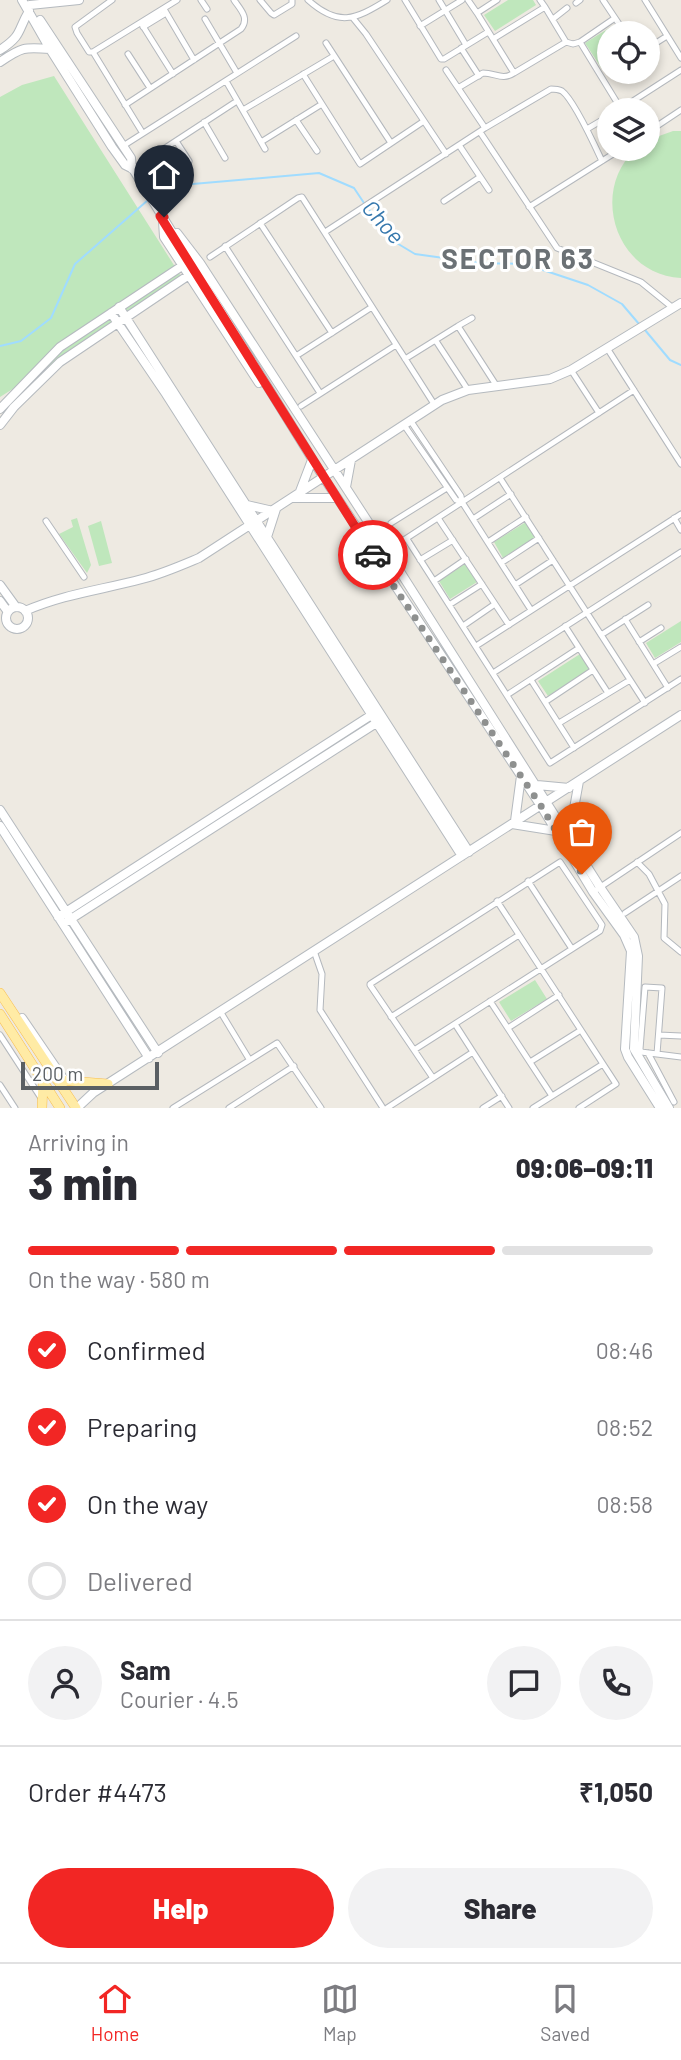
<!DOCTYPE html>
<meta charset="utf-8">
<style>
:root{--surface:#fff;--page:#f2f2f3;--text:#2b2b33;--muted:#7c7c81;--line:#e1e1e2;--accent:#f22624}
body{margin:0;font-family:Barlow,sans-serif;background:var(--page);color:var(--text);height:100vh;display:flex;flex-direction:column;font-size:26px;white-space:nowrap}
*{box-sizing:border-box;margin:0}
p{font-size:23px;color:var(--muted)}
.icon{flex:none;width:38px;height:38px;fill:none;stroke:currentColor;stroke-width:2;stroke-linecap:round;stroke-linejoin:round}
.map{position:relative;height:1108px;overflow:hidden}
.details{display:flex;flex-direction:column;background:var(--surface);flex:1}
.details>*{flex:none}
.fabs{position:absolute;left:597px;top:21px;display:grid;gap:14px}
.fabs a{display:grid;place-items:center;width:63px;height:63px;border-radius:50%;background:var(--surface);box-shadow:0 4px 10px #0003;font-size:35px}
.scale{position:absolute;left:21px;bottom:18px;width:138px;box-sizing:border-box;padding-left:7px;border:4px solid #5a5f63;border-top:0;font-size:19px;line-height:24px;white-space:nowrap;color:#5a5f63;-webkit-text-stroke:5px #fff;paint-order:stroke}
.pin{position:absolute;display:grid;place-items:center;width:60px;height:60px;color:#fff;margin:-72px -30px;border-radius:50% 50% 50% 0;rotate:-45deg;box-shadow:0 0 7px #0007}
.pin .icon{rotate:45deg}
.courier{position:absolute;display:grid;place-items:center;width:70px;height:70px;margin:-35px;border:5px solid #f22624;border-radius:50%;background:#fff;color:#222;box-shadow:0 2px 9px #0007}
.headline em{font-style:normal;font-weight:800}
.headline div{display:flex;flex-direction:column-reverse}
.headline{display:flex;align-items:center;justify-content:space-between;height:119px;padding:0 28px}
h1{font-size:46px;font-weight:800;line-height:52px}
.bar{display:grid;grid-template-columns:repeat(4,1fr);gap:10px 7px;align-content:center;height:84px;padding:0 28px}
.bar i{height:9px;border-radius:5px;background:var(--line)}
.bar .current{background:var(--accent)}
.bar p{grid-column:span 4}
.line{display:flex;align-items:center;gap:18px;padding:0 28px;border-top:2px solid var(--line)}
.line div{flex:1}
.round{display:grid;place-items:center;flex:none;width:74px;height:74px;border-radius:37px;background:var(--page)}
ol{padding:0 28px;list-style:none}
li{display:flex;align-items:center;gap:21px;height:77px}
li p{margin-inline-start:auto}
li .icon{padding:7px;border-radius:50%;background:var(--accent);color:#fff;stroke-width:4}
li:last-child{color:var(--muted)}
li i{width:38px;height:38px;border:4px solid var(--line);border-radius:50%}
.cta{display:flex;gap:14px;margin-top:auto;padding:14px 28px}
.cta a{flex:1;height:80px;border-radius:42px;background:var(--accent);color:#fff;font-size:28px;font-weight:800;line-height:80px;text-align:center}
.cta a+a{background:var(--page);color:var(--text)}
.tab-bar{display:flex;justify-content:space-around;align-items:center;height:98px;border-top:2px solid var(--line);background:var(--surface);font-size:19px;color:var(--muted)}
.tab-bar a{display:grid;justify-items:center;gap:4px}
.tab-bar .current{color:var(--accent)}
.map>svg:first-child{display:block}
.green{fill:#bfe7bc}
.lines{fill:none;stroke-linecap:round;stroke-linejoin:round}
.stream{stroke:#a0dcff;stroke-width:2}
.street-casing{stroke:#b4b8bd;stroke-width:7}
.secondary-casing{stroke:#b5babf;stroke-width:10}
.primary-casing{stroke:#f8be50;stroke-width:10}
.street{stroke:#fff;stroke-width:5}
.secondary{stroke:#fff;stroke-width:8}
.primary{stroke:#ffeba5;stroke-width:9}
.done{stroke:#8e908f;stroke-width:7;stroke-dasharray:0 12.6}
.route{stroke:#f22624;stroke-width:9}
.labels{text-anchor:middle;stroke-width:6;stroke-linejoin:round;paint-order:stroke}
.water-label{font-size:23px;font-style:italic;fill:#3678ad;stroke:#fff}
.district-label{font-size:28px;font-weight:bold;letter-spacing:2px;fill:#6b7175;stroke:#fff}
</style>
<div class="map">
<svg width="681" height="1108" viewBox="0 0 681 1108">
<rect width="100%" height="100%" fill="#eeeae2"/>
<path class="green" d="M508 0H533L536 5 495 31 484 15Z
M614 25 619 33H609V65L602 69 585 43Z
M54 76 184 281 0 397V97L22 85Z
M673 131H681V278C616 275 589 191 636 149H648V140Z
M77 518 91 565 87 573 59 534 73 527 71 520Z
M101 521 112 563 99 566 88 526Z
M526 522 535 537 503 558 494 542Z
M465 564 477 582 450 599 439 581Z
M681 621V642L655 658 646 643Z
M580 654 590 669 548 696 538 681Z
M535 980 547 999 511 1021 499 1002Z"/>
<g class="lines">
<path class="stream" d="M152 196 181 185 319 173 354 188 364 203
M367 207 395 242 415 254 480 263 525 264 588 285 622 304 639 324
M645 330 670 360 681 365
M0 346 21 341 51 318 75 264 148 200"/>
<defs>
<path id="street" d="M112 0 75 27 77 33 89 52H93L177 0
M201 0 207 9
M260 0 271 13 274 15 292 4V0
M308 0C338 27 355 20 387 0
M405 0 441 59H444L488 32
M439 0 466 45
M468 0 477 13 497 0
M603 0 625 33
M645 0 681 58
M576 3 580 0
M164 9 194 60
M353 18 366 34 446 154
M205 19 237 73
M553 19 567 8
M141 23 173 74
M420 26 462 0
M143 27 166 13
M493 39 545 7 540 0
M566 42 573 44 580 42 615 18
M580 42 621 109
M326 43 391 143
M461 48 479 76
M648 48 667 36
M93 52 142 132
M128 54 150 88
M446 70 485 128
M514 73 566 42 545 7
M303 74 360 164 424 121
M226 81 265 149
M458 88 483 73C496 73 502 81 514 73L477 13
M125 105 241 29C250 18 240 9 234 0
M243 110 334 56
M619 110 681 70
M296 120 317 151
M204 122 225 158
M587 129 609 116
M480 132 557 248 641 282 673 308
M648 132 681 110
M176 141 189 161
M261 142 322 104
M459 145 489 190
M123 146 296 36
M133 169 237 101
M444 201 480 177
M529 207 621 149
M260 223 332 333
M325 232 485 128 551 89C555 89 558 89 562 91 574 100 595 146 602 161
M225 246 320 393
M210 257 298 198 302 197 434 404
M458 326 472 318
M436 341 468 390
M607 348 681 464
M296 356 372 307
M405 359 458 326 496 385
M571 370 599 413
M301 406 396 345
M410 420 461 496 462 502 531 610
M404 425 456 500 462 502
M500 478 645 703
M438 518 509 625
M674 518 681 530
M473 519 511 494
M46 521 84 577
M391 523 447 488
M407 539 550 763 681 679
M488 542 526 517
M387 551 634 390
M420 560 453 540
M501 563 539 538
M434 581 466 559
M515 585 553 560
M449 605 482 584
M625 619 668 688
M463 626 495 604
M565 626 608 693
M601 635 648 605
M639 642 661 628
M476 646 681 514
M653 664 681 647
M493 673 681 552
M531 680 574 748
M507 695 579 648
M545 702 593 670
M559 723 630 680
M637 862 649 874 665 904 664 938 681 952
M528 881 572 949
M593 892 681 833
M497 901 616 1084 579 1108
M625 913 681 876
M314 951 322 974 320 1010 383 1108
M490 1001 552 1096
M220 1011 249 1059
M391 1017 519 935
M455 1024 509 1108
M508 1028 559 995
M0 1035 41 1098
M659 1035 681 1036
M414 1050 600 931 602 925 560 862 370 984V985L433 1078
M648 1053 674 1102
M657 1054 641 1052 640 1049 645 987 662 988 657 1054 681 1057
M530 1062 581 1030
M0 1085 15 1108
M173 1108 277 1043 321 1108
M229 1108 294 1066
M387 1108 473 1052
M483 1108 502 1096
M533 1108 603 1064"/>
<path id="secondary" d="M22 0 50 49 112 147 125 165 133 169 324 478 541 806 593 892 624 935 631 951 625 1049 628 1057 660 1108
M30 5 79 0
M40 20 131 158 132 169
M0 50C23 35 17 31 29 11
M0 62C22 47 24 47 50 49
M163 221 164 237 259 383
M177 233 200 263 387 551 600 887 634 937 638 956 634 1049 669 1108
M119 307 469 852
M111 313 166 394 462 856
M0 409 60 347 182 266
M0 425 14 407 60 362 189 275
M346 487 351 460
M299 494 312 460
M294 498H337
M247 505 273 511
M267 537 276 509
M0 585 16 607
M0 601 8 612
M6 618a11 11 0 1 1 22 0a11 11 0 1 1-22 0Z
M25 611C64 594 101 590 142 579 162 574 180 566 199 558L442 400 468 390 550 379 571 370 681 303
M537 785 569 788
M0 810 158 1053
M515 821 521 776
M512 824 556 831
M0 826 149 1058
M569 836 579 781
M58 917 373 714
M63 924 381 720
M22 1018 65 1081
M77 1108 93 1093 681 715"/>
<path id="primary" d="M0 993 76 1108
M0 1014 60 1108
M57 1080 108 1084
M42 1108 43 1083"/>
</defs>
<use href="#street" class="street-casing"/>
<use href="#secondary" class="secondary-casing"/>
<use href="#primary" class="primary-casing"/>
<use href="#street" class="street"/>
<use href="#secondary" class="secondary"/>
<use href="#primary" class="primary"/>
</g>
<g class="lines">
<path class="done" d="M373 555 541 806 582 874"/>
<path class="route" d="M164 217 160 216 373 555"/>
</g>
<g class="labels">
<g class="water-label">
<text transform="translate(383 222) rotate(48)" y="8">Choe</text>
</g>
<g class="district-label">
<text x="518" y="269">SECTOR 63</text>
</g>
</g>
</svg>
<div class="fabs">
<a><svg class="icon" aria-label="locate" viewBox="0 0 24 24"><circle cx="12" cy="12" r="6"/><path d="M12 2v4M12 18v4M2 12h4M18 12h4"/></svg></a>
<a><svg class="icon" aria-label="layers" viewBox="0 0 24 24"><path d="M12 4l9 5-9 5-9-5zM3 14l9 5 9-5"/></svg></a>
</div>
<div class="scale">200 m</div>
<div class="pin" style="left:582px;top:874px;background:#ea580c"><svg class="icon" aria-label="bag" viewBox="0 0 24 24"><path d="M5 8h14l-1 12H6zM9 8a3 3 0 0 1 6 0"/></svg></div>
<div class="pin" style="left:164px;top:217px;background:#1f2937"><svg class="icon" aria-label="home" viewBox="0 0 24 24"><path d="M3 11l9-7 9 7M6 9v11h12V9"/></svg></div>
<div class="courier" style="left:373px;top:555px"><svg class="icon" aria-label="car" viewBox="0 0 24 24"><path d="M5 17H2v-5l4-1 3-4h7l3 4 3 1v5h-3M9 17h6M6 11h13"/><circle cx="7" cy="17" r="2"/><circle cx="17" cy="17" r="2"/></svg></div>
</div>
<section class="details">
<div class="headline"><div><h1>3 min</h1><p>Arriving in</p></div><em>09:06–09:11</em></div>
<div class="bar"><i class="current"></i><i class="current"></i><i class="current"></i><i></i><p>On the way · 580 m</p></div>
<ol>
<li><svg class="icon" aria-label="check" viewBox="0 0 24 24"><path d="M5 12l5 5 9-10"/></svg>Confirmed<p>08:46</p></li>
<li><svg class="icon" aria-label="check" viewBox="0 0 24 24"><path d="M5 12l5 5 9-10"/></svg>Preparing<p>08:52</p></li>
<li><svg class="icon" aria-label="check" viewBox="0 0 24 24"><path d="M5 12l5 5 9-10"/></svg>On the way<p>08:58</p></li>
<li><i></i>Delivered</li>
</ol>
<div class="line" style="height:126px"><a class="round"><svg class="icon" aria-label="person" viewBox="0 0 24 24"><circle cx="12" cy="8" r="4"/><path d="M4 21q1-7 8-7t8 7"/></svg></a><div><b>Sam</b><p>Courier · 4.5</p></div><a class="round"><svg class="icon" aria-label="chat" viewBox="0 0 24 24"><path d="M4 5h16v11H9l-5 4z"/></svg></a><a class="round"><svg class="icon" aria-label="phone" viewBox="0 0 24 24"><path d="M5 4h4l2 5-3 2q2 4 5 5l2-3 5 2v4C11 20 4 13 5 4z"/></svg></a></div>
<div class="line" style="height:91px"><div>Order #4473</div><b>₹1,050</b></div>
<div class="cta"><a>Help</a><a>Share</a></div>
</section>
<nav class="tab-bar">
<a class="current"><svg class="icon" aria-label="home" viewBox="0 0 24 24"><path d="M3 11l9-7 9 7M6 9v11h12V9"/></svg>Home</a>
<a><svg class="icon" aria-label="map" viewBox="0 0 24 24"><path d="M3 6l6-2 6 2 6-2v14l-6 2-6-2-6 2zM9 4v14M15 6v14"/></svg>Map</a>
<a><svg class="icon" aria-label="saved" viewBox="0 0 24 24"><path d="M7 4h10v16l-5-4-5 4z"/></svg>Saved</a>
</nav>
